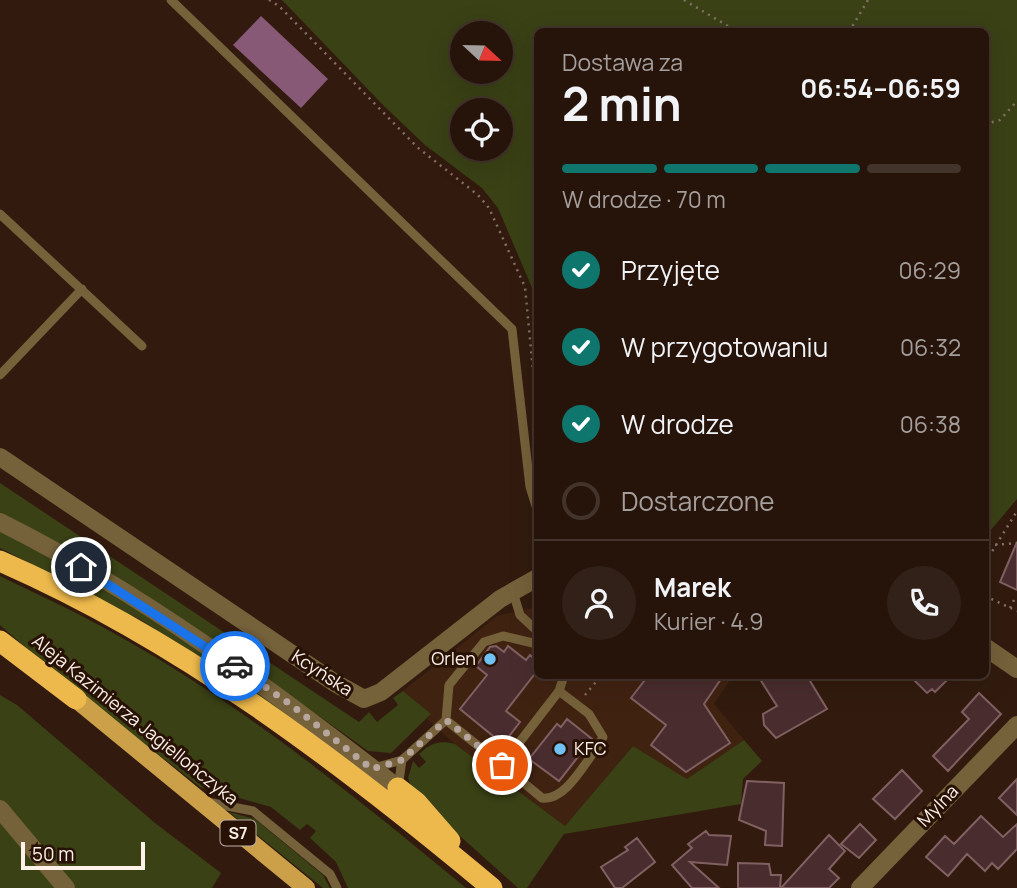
<!DOCTYPE html>
<html lang="pl">
<meta charset="utf-8">
<style>
:root{--surface:#26140a;--page:#322118;--text:#f1f3f6;--muted:#a49e9c;--line:#42332b;--accent:#0f766e}
body{margin:0;font-family:Manrope,sans-serif;background:var(--page);color:var(--text);height:100vh;display:flex;flex-direction:column;font-size:26px;white-space:nowrap}
*{box-sizing:border-box;margin:0}
p{font-size:23px;color:var(--muted)}
.icon{flex:none;width:38px;height:38px;fill:none;stroke:currentColor;stroke-width:2;stroke-linecap:round;stroke-linejoin:round}
.map{position:relative;flex:1;overflow:hidden}
.side{position:absolute;left:534px;top:28px;width:455px;height:651px;display:flex;flex-direction:column;background:var(--surface);border-radius:10px;box-shadow:0 7px 28px #0002,0 0 0 2px var(--line)}
.side>*{flex:none}
.needle{width:46px;rotate:112deg}
.controls{position:absolute;left:450px;top:21px;display:grid;gap:14px}
.controls a{display:grid;place-items:center;width:63px;height:63px;border-radius:50%;background:var(--surface);box-shadow:0 7px 28px #0002,0 0 0 2px var(--line);font-size:35px}
.scale{position:absolute;left:21px;bottom:18px;width:124px;box-sizing:border-box;padding-left:7px;border:4px solid #fef1ea;border-top:0;font-size:19px;line-height:24px;white-space:nowrap;color:#fef1ea;-webkit-text-stroke:5px #281105;paint-order:stroke}
.pin{position:absolute;display:grid;place-items:center;width:60px;height:60px;color:#fff;margin:-30px;border:4px solid #fff;border-radius:50%;box-shadow:0 2px 7px #0007}
.courier{position:absolute;display:grid;place-items:center;width:70px;height:70px;margin:-35px;border:5px solid #1a73e8;border-radius:50%;background:#fff;color:#222;box-shadow:0 2px 9px #0007}
.overview em{font-style:normal;font-weight:700}
.overview div{display:flex;flex-direction:column-reverse}
.overview{display:flex;align-items:center;justify-content:space-between;height:119px;padding:0 28px}
h1{font-size:46px;font-weight:700;line-height:52px}
.bar{display:grid;grid-template-columns:repeat(4,1fr);gap:10px 7px;align-content:center;height:84px;padding:0 28px}
.bar i{height:9px;border-radius:5px;background:var(--line)}
.bar .active{background:var(--accent)}
.bar p{grid-column:span 4}
.line{display:flex;align-items:center;gap:18px;padding:0 28px;border-top:2px solid var(--line)}
.line div{flex:1}
.round{display:grid;place-items:center;flex:none;width:74px;height:74px;border-radius:37px;background:var(--page)}
ol{padding:0 28px;list-style:none}
li{display:flex;align-items:center;gap:21px;height:77px}
li p{margin-inline-start:auto}
li .icon{padding:7px;border-radius:50%;background:var(--accent);color:#fff;stroke-width:4}
li:last-child{color:var(--muted)}
li i{width:38px;height:38px;border:4px solid var(--line);border-radius:50%}
.map>svg:first-child{display:block}
.built{fill:#402211}
.green{fill:#3a4115;fill-rule:evenodd}
.water{fill:#885877}
.building{fill:#492c2e;stroke:#816062;stroke-width:2}
.lines{fill:none;stroke-linecap:round;stroke-linejoin:round}
.path{stroke:#847167;stroke-width:2.5;stroke-dasharray:2 5;stroke-linecap:butt}
.service{stroke:#75613a;stroke-width:9}
.minor{stroke:#75613a;stroke-width:18}
.primary{stroke:#cba049;stroke-width:18}
.motorway{stroke:#edb94c;stroke-width:21}
.done{stroke:#b7a69d;stroke-width:7;stroke-dasharray:0 12.6}
.route{stroke:#1a73e8;stroke-width:9}
.poi-dot{fill:#71c1f5;stroke:#281105;stroke-width:2.5}
.labels{text-anchor:middle;stroke-width:6;stroke-linejoin:round;paint-order:stroke}
.shield{fill:#281105;stroke:#beaea5;stroke-width:2}
.shield-label{font-size:16px;font-weight:bold;fill:#fef1ea}
.poi-label{font-size:18px;fill:#fef1ea;stroke:#281105;text-anchor:end}
.street-label{font-size:18px;fill:#fef1ea;stroke:#281105}
</style>
<div class="map">
<svg width="1017" height="888" viewBox="0 0 1017 888">
<rect width="100%" height="100%" fill="#321b0e"/>
<path class="built" d="M532 608 537 614V676H733L714 704 744 740 687 779 633 746 565 826 455 744 427 719 431 714 403 691 497 616Z"/>
<path class="green" d="M282 0H1017V499L985 537V32H537V335L533 290 498 208 482 188 425 145 384 106ZM462 33H500V72H462ZM462 110H500V149H462Z
M0 483 359 722 369 712 377 722 398 705 393 698 403 691 431 714 391 753 368 751 255 670 60 546 0 513Z
M0 530C143 603 274 702 402 798L231 677 139 619 0 548Z
M0 576C32 592 64 606 95 623 229 694 350 792 466 888H348L336 862 310 838 316 831 307 824 300 830 271 807 200 787 64 681 0 625Z
M0 695 17 705 155 823 221 873 212 888H0Z
M744 740 762 761 743 779 741 804 564 834 527 888H518L414 795 408 778 413 761 419 768 426 762 419 754C431 743 439 740 455 744L565 826 633 746 687 779Z
M229 812 255 819 323 875 330 888H323Z"/>
<path class="water" d="M261 16 328 79 301 108 233 45Z"/>
<path class="building" d="M1017 542V590L1000 582Z
M496 646 504 652 508 646 526 660 530 655 537 661V671L506 711 520 722 503 744 460 709 487 675 476 666 490 647Z
M648 676H723L704 704 730 743 686 772 651 745 666 725 631 698Z
M758 676H807L827 709 776 738 764 725 763 714 777 706Z
M910 676H951L935 692 932 689 927 693Z
M979 693 1001 714 948 771 933 756 969 719 962 712Z
M567 719 592 739 559 781 529 759 557 724 561 727Z
M902 770 922 791 895 819 873 799Z
M1017 779V815L999 798Z
M747 781 784 783 782 846 765 845 766 831 739 820Z
M981 816 1003 837 1017 824V849L998 869 992 863 985 871 967 854 948 876 926 857 945 836 954 844Z
M860 824 876 840 859 858 841 844Z
M706 831 709 835 731 836 727 865 690 862 719 888H692L672 865 692 848 688 844Z
M829 835 845 851 829 869 839 878 829 888H781Z
M637 838 655 862 622 888H615L601 867 628 850 625 847Z
M738 863 769 864 771 875H781L780 888H738Z"/>
<g class="lines">
<path class="path" d="M269 0 279 6 417 147 478 195 489 208 525 287 537 412
M684 0 738 32
M849 32 868 0
M985 124 1000 120 1017 101
M995 545 1017 543
M985 563 1017 511
M985 596 1017 611
M1010 608 1016 596
M585 695 601 676"/>
<path class="service" d="M171 0 512 329 530 487 537 509
M0 214 142 346
M0 375 82 289
M513 592 520 615 537 631
M446 720 502 765 559 691 564 676
M502 765 542 798C566 801 585 762 599 745L603 737 589 714 559 691
M374 768 402 760 446 720 449 685 484 642 503 636 537 644
M398 788 402 760
M207 802 253 811 330 874 337 888"/>
<path class="minor" d="M0 457 335 683 364 699 381 692 500 599 537 578
M0 522C143 593 273 691 398 788
M985 647 1017 669
M0 809 66 888
M860 888 1017 725"/>
<path class="primary" d="M76 699 306 888"/>
<path class="motorway" d="M0 561C181 640 341 762 492 888
M0 641 76 699
M398 788 416 802 450 841"/>
</g>
<g class="lines">
<path class="done" d="M235 666 290 704 372 769 402 760 446 720 502 765"/>
<path class="route" d="M81 567 235 666"/>
</g>
<g class="poi-dot">
<circle cx="490" cy="659" r="7"/>
<circle cx="560" cy="749" r="7"/>
</g>
<g class="labels">
<rect class="shield" x="220.5" y="820.5" width="35" height="25" rx="5"/>
<g class="shield-label">
<text x="238" y="839">S7</text>
</g>
<g class="poi-label">
<text x="476" y="665">Orlen</text>
<text x="574" y="755" text-anchor="start">KFC</text>
</g>
<g class="street-label">
<text transform="translate(322 673) rotate(33)" y="6">Kcyńska</text>
<text transform="translate(135 720) rotate(39)" y="6">Aleja Kazimierza Jagiellończyka</text>
<text transform="translate(938 806) rotate(-46)" y="6">Mylna</text>
</g>
</g>
</svg>
<div class="controls">
<a><svg class="needle" viewBox="-14 -14 28 28"><path d="M0-13l5 13h-10z" fill="#e53935"/><path d="M0 13l5-13h-10z" fill="#a49e9c"/></svg></a>
<a><svg class="icon" aria-label="locate" viewBox="0 0 24 24"><circle cx="12" cy="12" r="6"/><path d="M12 2v4M12 18v4M2 12h4M18 12h4"/></svg></a>
</div>
<div class="scale">50 m</div>
<div class="pin" style="left:502px;top:765px;background:#ea580c"><svg class="icon" aria-label="bag" viewBox="0 0 24 24"><path d="M5 8h14l-1 12H6zM9 8a3 3 0 0 1 6 0"/></svg></div>
<div class="pin" style="left:81px;top:567px;background:#1f2937"><svg class="icon" aria-label="home" viewBox="0 0 24 24"><path d="M3 11l9-7 9 7M6 9v11h12V9"/></svg></div>
<div class="courier" style="left:235px;top:666px"><svg class="icon" aria-label="car" viewBox="0 0 24 24"><path d="M5 17H2v-5l4-1 3-4h7l3 4 3 1v5h-3M9 17h6M6 11h13"/><circle cx="7" cy="17" r="2"/><circle cx="17" cy="17" r="2"/></svg></div>
<section class="side">
<div class="overview"><div><h1>2 min</h1><p>Dostawa za</p></div><em>06:54–06:59</em></div>
<div class="bar"><i class="active"></i><i class="active"></i><i class="active"></i><i></i><p>W drodze · 70 m</p></div>
<ol>
<li><svg class="icon" aria-label="check" viewBox="0 0 24 24"><path d="M5 12l5 5 9-10"/></svg>Przyjęte<p>06:29</p></li>
<li><svg class="icon" aria-label="check" viewBox="0 0 24 24"><path d="M5 12l5 5 9-10"/></svg>W przygotowaniu<p>06:32</p></li>
<li><svg class="icon" aria-label="check" viewBox="0 0 24 24"><path d="M5 12l5 5 9-10"/></svg>W drodze<p>06:38</p></li>
<li><i></i>Dostarczone</li>
</ol>
<div class="line" style="height:126px"><a class="round"><svg class="icon" aria-label="person" viewBox="0 0 24 24"><circle cx="12" cy="8" r="4"/><path d="M4 21q1-7 8-7t8 7"/></svg></a><div><b>Marek</b><p>Kurier · 4.9</p></div><a class="round"><svg class="icon" aria-label="phone" viewBox="0 0 24 24"><path d="M5 4h4l2 5-3 2q2 4 5 5l2-3 5 2v4C11 20 4 13 5 4z"/></svg></a></div>
</section>
</div>
